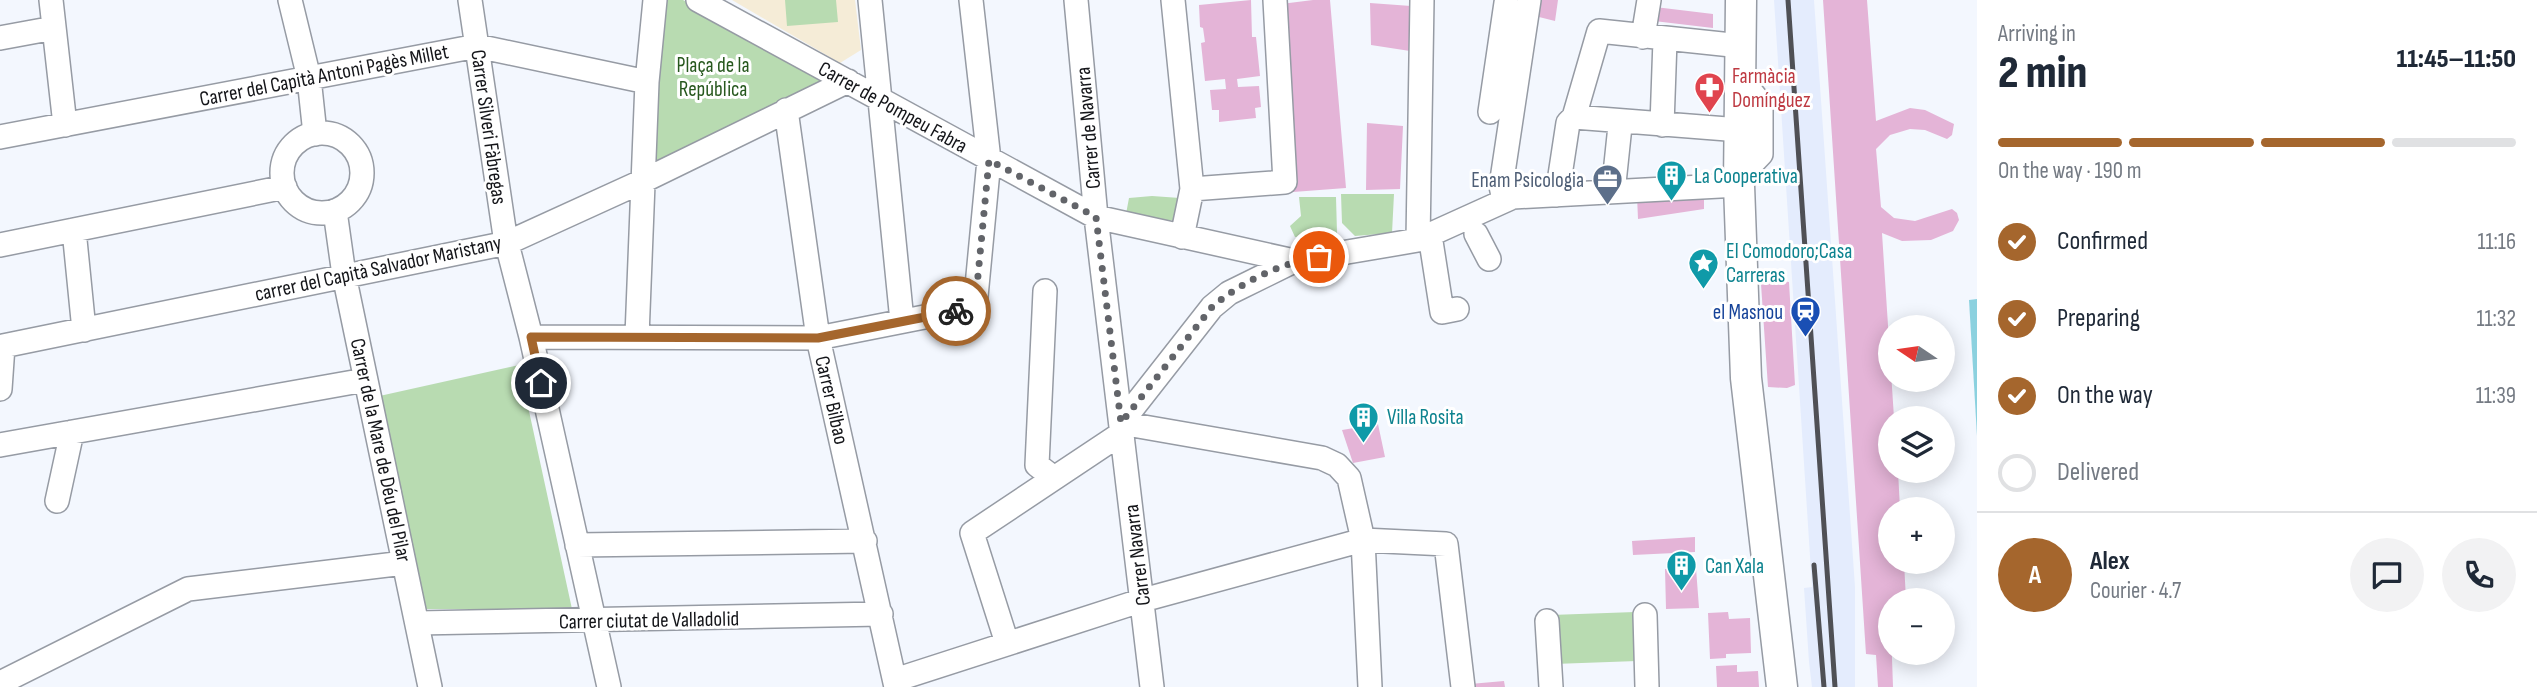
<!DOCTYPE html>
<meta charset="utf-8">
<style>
:root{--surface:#fff;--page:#f2f2f3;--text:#1f2937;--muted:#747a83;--line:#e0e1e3;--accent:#a5662d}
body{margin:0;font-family:"Sofia Sans Condensed",sans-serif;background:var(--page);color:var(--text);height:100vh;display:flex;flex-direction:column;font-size:26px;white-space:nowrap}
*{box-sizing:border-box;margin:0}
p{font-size:23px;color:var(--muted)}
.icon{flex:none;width:38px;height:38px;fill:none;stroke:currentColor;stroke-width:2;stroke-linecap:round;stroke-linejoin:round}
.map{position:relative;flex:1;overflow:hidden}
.side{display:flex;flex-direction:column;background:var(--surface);width:560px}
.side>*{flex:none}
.needle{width:46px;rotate:283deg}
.controls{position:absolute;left:1878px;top:315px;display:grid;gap:14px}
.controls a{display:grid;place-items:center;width:77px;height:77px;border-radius:50%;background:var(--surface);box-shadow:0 4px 18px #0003;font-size:35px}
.pin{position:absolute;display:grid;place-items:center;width:60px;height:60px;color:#fff;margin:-30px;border:4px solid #fff;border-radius:50%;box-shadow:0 2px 7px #0007}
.courier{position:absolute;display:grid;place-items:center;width:70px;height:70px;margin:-35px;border:5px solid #a5662d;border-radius:50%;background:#fff;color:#222;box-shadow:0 2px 9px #0007}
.overview em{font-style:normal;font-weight:800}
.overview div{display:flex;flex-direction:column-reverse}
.overview{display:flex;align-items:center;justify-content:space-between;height:119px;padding:0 21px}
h1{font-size:46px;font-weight:800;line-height:52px}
.bar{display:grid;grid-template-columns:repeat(4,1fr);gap:10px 7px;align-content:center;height:84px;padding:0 21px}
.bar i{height:9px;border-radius:5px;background:var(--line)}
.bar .current{background:var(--accent)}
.bar p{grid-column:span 4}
.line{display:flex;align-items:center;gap:18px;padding:0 21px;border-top:2px solid var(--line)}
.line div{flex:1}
.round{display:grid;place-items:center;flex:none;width:74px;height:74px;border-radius:37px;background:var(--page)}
ol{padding:0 21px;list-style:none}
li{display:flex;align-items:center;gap:21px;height:77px}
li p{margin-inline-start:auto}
li .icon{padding:7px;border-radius:50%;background:var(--accent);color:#fff;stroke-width:4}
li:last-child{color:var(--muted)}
li i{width:38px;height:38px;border:4px solid var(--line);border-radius:50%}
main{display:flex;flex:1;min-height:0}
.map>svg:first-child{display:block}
.built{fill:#e4ecfd}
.education{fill:#f5ecd7}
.green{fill:#b8dbb1}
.water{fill:#8bd1df}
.building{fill:#e4b4d7}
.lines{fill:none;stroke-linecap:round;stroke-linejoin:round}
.minor-casing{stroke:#969ba4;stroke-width:26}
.major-casing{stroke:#969ba4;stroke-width:33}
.minor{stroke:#fff;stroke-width:23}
.major{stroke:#fff;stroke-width:30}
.rail{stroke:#4f5055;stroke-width:5}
.done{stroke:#626469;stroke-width:7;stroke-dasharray:0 12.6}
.route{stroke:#a5662d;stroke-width:9}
.labels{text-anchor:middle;stroke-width:6;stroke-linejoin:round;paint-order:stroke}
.park-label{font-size:21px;fill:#27581e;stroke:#fff}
.street-label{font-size:21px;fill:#141519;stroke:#fff}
.health-label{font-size:21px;fill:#be3a42;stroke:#fff;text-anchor:start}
.culture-label{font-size:21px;fill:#0d838f;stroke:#fff;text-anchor:start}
.service-label{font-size:21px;fill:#4e5e75;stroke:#fff;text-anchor:end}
.transit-label{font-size:21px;fill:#164399;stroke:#fff;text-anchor:end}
</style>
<main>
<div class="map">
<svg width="1977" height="687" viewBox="0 0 1977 687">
<rect width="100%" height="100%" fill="#f3f7fe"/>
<path class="built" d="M1774 0H1814L1855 587V687H1812L1809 662 1804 588 1812 587Z"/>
<path class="education" d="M732 0H855L861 50 840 63Z"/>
<path class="green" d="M662 0H683L832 80 651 168Z
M785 0H836L838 22 787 26Z
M1341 194H1394L1392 233 1355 236 1342 223Z
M1152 196 1180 198 1174 220 1162 222 1126 214 1129 198Z
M1299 197H1336L1337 233 1295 237 1290 226 1301 216Z
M519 365 572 609H423L375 397Z
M1635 612 1637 661 1554 664 1551 615Z"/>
<path class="water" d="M1977 299V436L1969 300Z"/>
<path class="building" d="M1251 0 1252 37H1256L1260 76 1237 79 1238 87 1259 86 1261 107 1255 108 1256 118 1219 122V110H1212L1210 90 1226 89 1225 79 1205 81 1201 43 1205 42 1203 28 1200 27 1199 5Z
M1313 0H1330L1346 188 1293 192 1281 4Z
M1537 0H1558L1555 21 1535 16Z
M1823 0H1867L1876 121 1910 108 1925 110 1954 124 1952 135 1947 139 1925 130 1910 129 1890 135 1876 149 1881 207 1894 218 1915 221 1952 209 1957 213 1959 220 1953 231 1931 240 1902 241 1882 233 1894 418H1890V471H1898L1900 509H1890V562H1904L1906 600H1890L1893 687H1878L1876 655 1866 654Z
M1370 3 1411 6 1410 51 1371 45Z
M1655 7 1713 14V28L1654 21Z
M1367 123 1403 126 1400 189 1366 190Z
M1704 193V209L1638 219 1637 196Z
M1772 280 1789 282 1795 385 1787 388 1768 387 1761 284Z
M1378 424 1385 457 1353 463 1342 430Z
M1695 537V552L1633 555 1632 541Z
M1696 568 1699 608 1666 609 1665 569Z
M1728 612 1729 619 1750 618 1751 653 1726 654V658L1710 659 1708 613Z
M1737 665V672L1758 671 1759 687H1717L1716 666Z
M1504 681 1505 687H1470V684Z"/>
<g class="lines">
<defs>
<path id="minor" d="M51 0 65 125
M290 0 309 78 315 134
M470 0 505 236 531 337 609 687
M698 0 1096 217 1294 261
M870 0 902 321
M1076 0 1096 217 1152 687
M1173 0 1192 189 1182 237
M1643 37 1649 0
M0 38 54 28
M786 110 818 338 896 687
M1490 112 1506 3
M1574 117 1740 130
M1662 125 1665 40
M282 173a40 40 0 1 1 80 0a40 40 0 1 1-80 0Z
M0 137 477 46 647 82
M1740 176 1761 154V104L1740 78
M1614 183 1620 126
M1192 189 1285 182 1275 0
M1557 195 1568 123 1574 117 1599 31 1741 46
M1504 200 1501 186 1529 0
M335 211 344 275 430 687
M74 230 84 330
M1476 234 1489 259
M1430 235 1442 312 1457 309
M1418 240 1422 0
M0 245 285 187
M1045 291 1037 465 1054 478
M637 336 647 82 655 0
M531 337 818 338 975 307 989 160 971 0
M0 389 3 346 507 243 643 181 848 81
M1121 423 1212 307 1229 293 1294 261 1418 240 1513 197 1739 185
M1121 423 1322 458 1337 465 1349 478 1363 540 1370 687
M0 445 365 380
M57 501 72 432
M577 545 865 541
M1645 615 1647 687
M1547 621 1551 687
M417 623 881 614
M1007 643 972 533 1122 433
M895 680 1143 600 1363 540 1446 544 1463 687
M0 683 188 589 404 563"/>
<path id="major" d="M1741 0 1739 185 1746 378 1782 687"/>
</defs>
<use href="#minor" class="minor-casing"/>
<use href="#major" class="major-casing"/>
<use href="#minor" class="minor"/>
<use href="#major" class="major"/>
<path class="rail" d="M1788 0 1835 687
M1814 565 1824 687"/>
</g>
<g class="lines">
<path class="done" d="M956 311 975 307 989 160 1096 217 1121 423 1212 307C1241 282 1281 263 1319 257"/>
<path class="route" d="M541 383 531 337 818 338 956 311"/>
</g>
<defs>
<symbol id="pharmacy-pin" viewBox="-11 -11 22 30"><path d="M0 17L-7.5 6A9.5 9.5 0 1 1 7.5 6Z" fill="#e0444e" stroke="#fff"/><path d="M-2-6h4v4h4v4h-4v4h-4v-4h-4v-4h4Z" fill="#fff"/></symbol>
<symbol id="building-pin" viewBox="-11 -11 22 30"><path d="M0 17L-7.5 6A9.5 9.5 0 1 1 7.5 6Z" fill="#0f9aa8" stroke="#fff"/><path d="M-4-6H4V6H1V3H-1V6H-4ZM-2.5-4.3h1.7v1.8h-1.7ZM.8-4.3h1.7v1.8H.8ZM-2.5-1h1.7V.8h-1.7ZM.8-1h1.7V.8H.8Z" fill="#fff"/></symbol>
<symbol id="office-pin" viewBox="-11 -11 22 30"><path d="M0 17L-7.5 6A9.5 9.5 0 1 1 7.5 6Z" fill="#5c6f8a" stroke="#fff"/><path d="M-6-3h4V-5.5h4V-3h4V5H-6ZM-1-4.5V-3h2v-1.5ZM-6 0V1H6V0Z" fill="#fff"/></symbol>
<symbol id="sight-pin" viewBox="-11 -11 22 30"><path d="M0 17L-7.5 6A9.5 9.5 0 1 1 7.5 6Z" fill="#0f9aa8" stroke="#fff"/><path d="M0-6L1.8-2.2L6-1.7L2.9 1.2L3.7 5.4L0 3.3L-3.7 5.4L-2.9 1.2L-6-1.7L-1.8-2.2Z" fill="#fff"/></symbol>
<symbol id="station-pin" viewBox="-11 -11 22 30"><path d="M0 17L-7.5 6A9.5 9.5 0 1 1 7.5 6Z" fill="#1a4fb4" stroke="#fff"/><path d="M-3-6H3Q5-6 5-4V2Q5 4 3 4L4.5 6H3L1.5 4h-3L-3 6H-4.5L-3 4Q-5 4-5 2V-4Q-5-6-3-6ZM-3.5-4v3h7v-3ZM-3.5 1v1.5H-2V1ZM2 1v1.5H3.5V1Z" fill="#fff"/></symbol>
</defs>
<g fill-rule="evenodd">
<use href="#pharmacy-pin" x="1692" y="70" width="35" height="47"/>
<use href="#building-pin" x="1654" y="158" width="35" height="47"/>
<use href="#office-pin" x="1590" y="162" width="35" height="47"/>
<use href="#sight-pin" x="1686" y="246" width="35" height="47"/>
<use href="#station-pin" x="1788" y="294" width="35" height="47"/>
<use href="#building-pin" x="1346" y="400" width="35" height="47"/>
<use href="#building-pin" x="1664" y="548" width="35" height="47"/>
</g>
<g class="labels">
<g class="park-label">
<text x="713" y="72">Plaça de la<tspan x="713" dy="24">República</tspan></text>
</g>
<g class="street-label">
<text transform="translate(324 75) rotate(-11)" y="7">Carrer del Capità Antoni Pagès Millet</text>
<text transform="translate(893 107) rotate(29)" y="7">Carrer de Pompeu Fabra</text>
<text transform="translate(489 127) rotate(82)" y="7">Carrer Silveri Fàbregas</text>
<text transform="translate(1088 128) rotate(-95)" y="7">Carrer de Navarra</text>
<text transform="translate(378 268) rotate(-12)" y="7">carrer del Capità Salvador Maristany</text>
<text transform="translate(832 400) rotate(77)" y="7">Carrer Bilbao</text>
<text transform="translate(381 450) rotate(78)" y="7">Carrer de la Mare de Déu del Pilar</text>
<text transform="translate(1137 555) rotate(-97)" y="7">Carrer Navarra</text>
<text transform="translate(649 620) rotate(-1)" y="7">Carrer ciutat de Valladolid</text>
</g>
<g class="health-label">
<text x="1732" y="83">Farmàcia<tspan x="1732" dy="24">Domínguez</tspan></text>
</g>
<g class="culture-label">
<text x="1694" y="183">La Cooperativa</text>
<text x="1726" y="258">El Comodoro;Casa<tspan x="1726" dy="24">Carreras</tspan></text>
<text x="1387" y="424">Villa Rosita</text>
<text x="1705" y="573">Can Xala</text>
</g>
<g class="service-label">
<text x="1584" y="187">Enam Psicologia</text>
</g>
<g class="transit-label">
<text x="1783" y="319">el Masnou</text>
</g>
</g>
</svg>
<div class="controls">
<a><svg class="needle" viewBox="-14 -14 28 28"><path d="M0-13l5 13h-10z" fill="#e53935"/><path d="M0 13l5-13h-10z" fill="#747a83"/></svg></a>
<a><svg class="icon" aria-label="layers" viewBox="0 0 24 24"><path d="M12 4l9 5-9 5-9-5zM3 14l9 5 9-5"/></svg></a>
<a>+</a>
<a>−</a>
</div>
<div class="pin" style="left:1319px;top:257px;background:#ea580c"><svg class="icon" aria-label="bag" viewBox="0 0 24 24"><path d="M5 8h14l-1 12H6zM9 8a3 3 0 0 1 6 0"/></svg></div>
<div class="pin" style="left:541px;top:383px;background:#1f2937"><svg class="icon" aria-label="home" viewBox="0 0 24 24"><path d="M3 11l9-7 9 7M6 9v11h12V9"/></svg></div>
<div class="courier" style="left:956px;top:311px"><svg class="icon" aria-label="bike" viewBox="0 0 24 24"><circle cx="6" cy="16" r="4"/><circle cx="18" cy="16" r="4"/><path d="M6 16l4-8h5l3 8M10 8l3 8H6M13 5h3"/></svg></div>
</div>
<section class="side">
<div class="overview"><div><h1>2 min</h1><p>Arriving in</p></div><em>11:45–11:50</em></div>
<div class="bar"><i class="current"></i><i class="current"></i><i class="current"></i><i></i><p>On the way · 190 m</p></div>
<ol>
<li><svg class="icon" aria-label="check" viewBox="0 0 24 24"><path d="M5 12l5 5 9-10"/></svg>Confirmed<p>11:16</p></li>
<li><svg class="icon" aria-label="check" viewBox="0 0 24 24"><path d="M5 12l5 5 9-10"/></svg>Preparing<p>11:32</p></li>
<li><svg class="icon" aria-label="check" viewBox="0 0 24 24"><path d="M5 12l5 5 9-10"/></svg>On the way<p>11:39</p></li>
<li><i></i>Delivered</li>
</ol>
<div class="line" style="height:126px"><b class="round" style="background:var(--accent);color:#fff">A</b><div><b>Alex</b><p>Courier · 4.7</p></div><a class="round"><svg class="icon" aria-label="chat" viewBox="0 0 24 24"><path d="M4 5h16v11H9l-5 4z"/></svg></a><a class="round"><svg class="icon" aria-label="phone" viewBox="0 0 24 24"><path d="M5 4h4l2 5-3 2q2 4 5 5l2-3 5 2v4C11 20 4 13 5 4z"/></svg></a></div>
</section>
</main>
